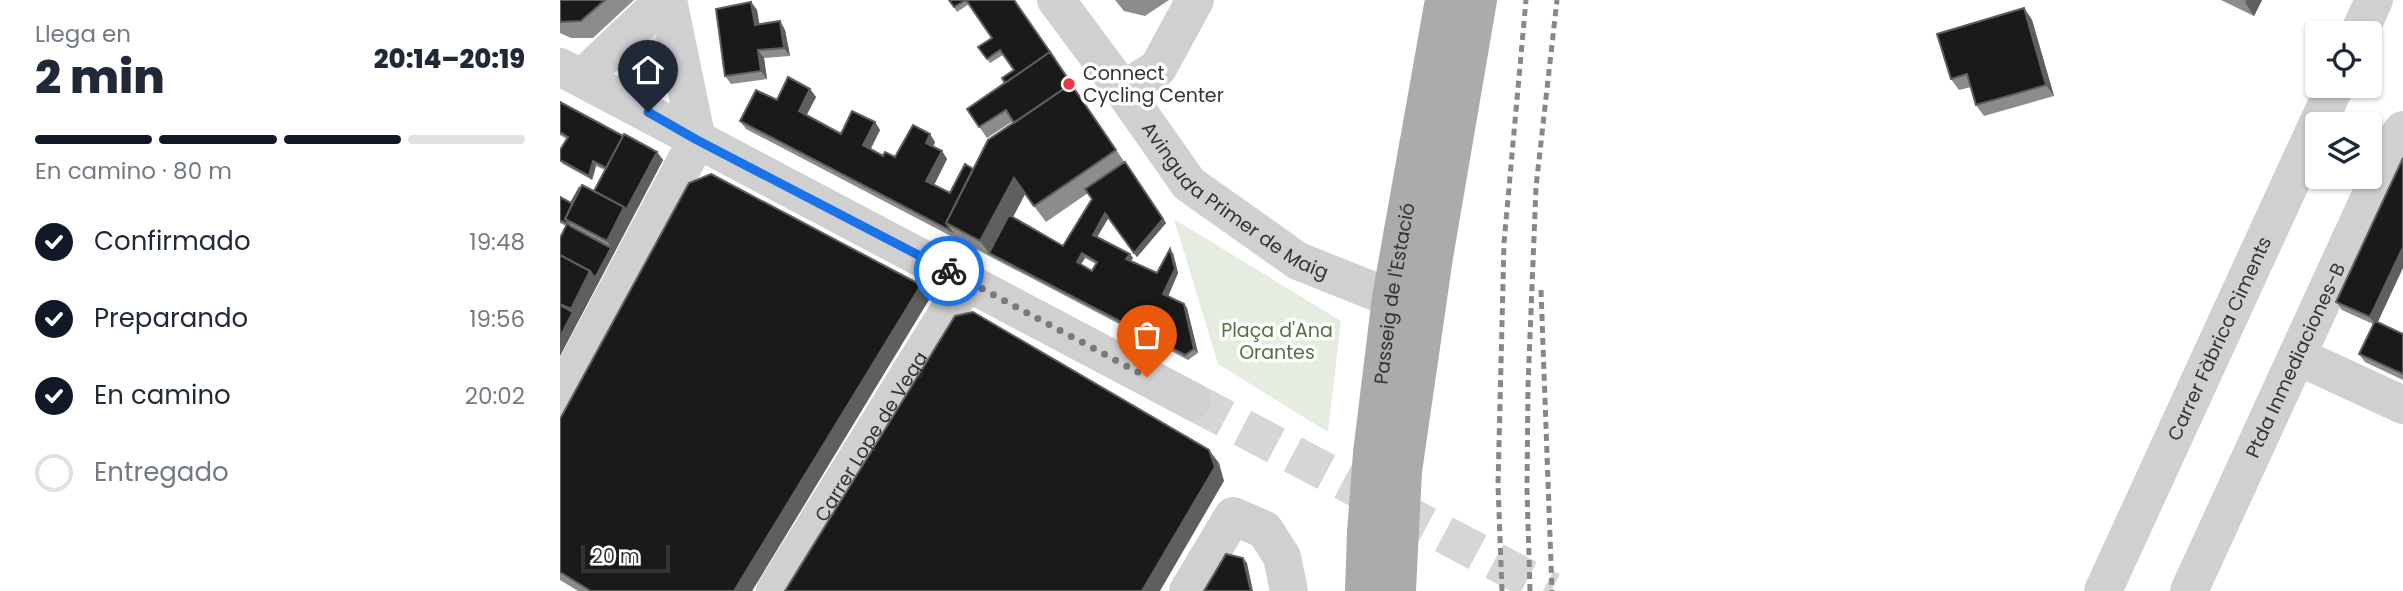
<!DOCTYPE html>
<html lang="es">
<meta charset="utf-8">
<style>
:root{--surface:#fff;--page:#f6f6f7;--text:#1f2937;--muted:#747a83;--line:#e0e1e3;--accent:#111827}
body{margin:0;font-family:Poppins,sans-serif;background:var(--page);color:var(--text);height:100vh;display:flex;flex-direction:column;font-size:26px;white-space:nowrap}
*{box-sizing:border-box;margin:0}
p{font-size:23px;color:var(--muted)}
.icon{flex:none;width:38px;height:38px;fill:none;stroke:currentColor;stroke-width:2;stroke-linecap:round;stroke-linejoin:round}
.map{position:relative;flex:1;overflow:hidden}
.details{display:flex;flex-direction:column;background:var(--surface);width:560px}
.details>*{flex:none}
.fabs{position:absolute;left:1745px;top:21px;display:grid;gap:14px}
.fabs a{display:grid;place-items:center;width:77px;height:77px;border-radius:7px;background:var(--surface);box-shadow:0 2px 5px #0004;font-size:35px}
.scale{position:absolute;left:21px;bottom:18px;width:89px;box-sizing:border-box;padding-left:7px;border:4px solid #333;border-top:0;font-size:19px;line-height:24px;white-space:nowrap;color:#333;-webkit-text-stroke:5px #fff;paint-order:stroke}
.pin{position:absolute;display:grid;place-items:center;width:60px;height:60px;color:#fff;margin:-72px -30px;border-radius:50% 50% 50% 0;rotate:-45deg;box-shadow:0 0 7px #0007}
.pin .icon{rotate:45deg}
.courier{position:absolute;display:grid;place-items:center;width:70px;height:70px;margin:-35px;border:5px solid #1a73e8;border-radius:50%;background:#fff;color:#222;box-shadow:0 2px 9px #0007}
.overview em{font-style:normal;font-weight:800}
.overview div{display:flex;flex-direction:column-reverse}
.overview{display:flex;align-items:center;justify-content:space-between;height:119px;padding:0 35px}
h1{font-size:46px;font-weight:800;line-height:52px}
.bar{display:grid;grid-template-columns:repeat(4,1fr);gap:10px 7px;align-content:center;height:84px;padding:0 35px}
.bar i{height:9px;border-radius:5px;background:var(--line)}
.bar .on{background:var(--accent)}
.bar p{grid-column:span 4}
ol{padding:0 35px;list-style:none}
li{display:flex;align-items:center;gap:21px;height:77px}
li p{margin-inline-start:auto}
li .icon{padding:7px;border-radius:50%;background:var(--accent);color:#fff;stroke-width:4}
li:last-child{color:var(--muted)}
li i{width:38px;height:38px;border:4px solid var(--line);border-radius:50%}
main{display:flex;flex:1;min-height:0}
.map>svg:first-child{display:block}
.green{fill:#e6ecdf}
.lines{fill:none;stroke-linecap:round;stroke-linejoin:round}
.minor-tunnel{stroke:#d6d6d6;stroke-width:38;stroke-dasharray:38 19;stroke-linecap:butt}
.minor{stroke:#d0d0d0;stroke-width:38}
.major{stroke:#ababab;stroke-width:38}
.rail{stroke:#888;stroke-width:5;stroke-dasharray:7 5;stroke-linecap:butt}
.major-bridge{stroke:#ababab;stroke-width:38}
.wall{fill:#8c8c8c;fill-rule:evenodd}
.shaded-wall{fill:#5f5f5f}
.building{fill:#1a1a1a;stroke:#5f5f5f;stroke-width:2;fill-rule:evenodd}
.done{stroke:#7a7a7a;stroke-width:7;stroke-dasharray:0 12.6}
.route{stroke:#1a73e8;stroke-width:9}
.poi-dot{fill:#e63946;stroke:#fff;stroke-width:2.5}
.labels{text-anchor:middle;stroke-width:7;stroke-linejoin:round;paint-order:stroke}
.poi-label{font-size:19px;fill:#333;stroke:#fff;text-anchor:start}
.street-label{font-size:19px;fill:#333;stroke:#fff}
.park-label{font-size:19px;fill:#56703f;stroke:#fff}
</style>
<main>
<section class="details">
<div class="overview"><div><h1>2 min</h1><p>Llega en</p></div><em>20:14–20:19</em></div>
<div class="bar"><i class="on"></i><i class="on"></i><i class="on"></i><i></i><p>En camino · 80 m</p></div>
<ol>
<li><svg class="icon" aria-label="check" viewBox="0 0 24 24"><path d="M5 12l5 5 9-10"/></svg>Confirmado<p>19:48</p></li>
<li><svg class="icon" aria-label="check" viewBox="0 0 24 24"><path d="M5 12l5 5 9-10"/></svg>Preparando<p>19:56</p></li>
<li><svg class="icon" aria-label="check" viewBox="0 0 24 24"><path d="M5 12l5 5 9-10"/></svg>En camino<p>20:02</p></li>
<li><i></i>Entregado</li>
</ol>
</section>
<div class="map">
<svg width="1843" height="591" viewBox="0 0 1843 591">
<rect width="100%" height="100%" fill="#fff"/>
<path class="green" d="M98 28 108 87 59 61Z
M614 219 781 321 768 432 658 364Z"/>
<g class="lines">
<path class="minor-tunnel" d="M632 401 991 591"/>
<g class="minor">
<path id="s1" d="M496 0 563 90 629 184 738 261 831 298"/>
<path d="M1799 33 1814 0"/>
<path d="M0 67 632 401"/>
<path d="M22 78 104 0"/>
<path d="M563 90 598 68 635 0"/>
<path d="M1737 356 1843 405"/>
<path d="M0 398 137 140 108 0"/>
<path id="s2" d="M215 591 407 281"/>
<path d="M628 591 673 516 705 530 722 557 729 591"/>
<path id="s3" d="M1543 591 1775 86"/>
<path id="s4" d="M1629 591 1837 138 1843 130"/>
</g>
<g class="major">
<path id="s5" d="M812 453 831 298 884 0"/>
<path d="M843 471 874 257 918 0"/>
<path d="M804 591 806 533"/>
<path d="M837 591 839 549"/>
</g>
<path class="rail" d="M981 290 992 591
M942 591 938 485 944 243 966 0
M970 591 967 490 968 386 976 187 997 0"/>
<path class="major-bridge" d="M806 533 812 453
M839 549 843 471"/>
</g>
<path class="wall" d="M0 0H74L33 38H11L0 33Z
M389 0H454L606 223 577 257 549 217 537 237 570 254 573 258 571 261 597 273 613 253 618 273 608 296 624 304 627 308 638 353 628 360 186 129 180 121 217 100 250 89 256 97 246 116 281 134 315 122 320 130 311 149 323 156 335 157 375 142 373 147 382 151 387 159 374 185 390 193 413 169 454 123 453 121 427 138 407 109 445 83 454 70 443 55 430 63 418 47 432 38 409 4 397 12ZM528 193 532 199 503 246 453 217 465 194 486 222ZM525 258 536 264 532 271 521 264Z
M555 0H609L585 16 564 11Z
M1661 0H1702L1694 16Z
M191 2 197 10 199 24 220 21 225 30 230 56 204 58 207 79 171 84 165 76Z
M1464 8 1472 20 1494 96 1424 116 1416 105 1411 87 1399 90 1391 79Z
M0 102 63 136 97 152 103 160 0 356V238L6 226 0 223V197L11 203 34 191 45 170 36 166 32 180 3 164 0 161 7 139 0 135Z
M1843 158 1818 322 1843 334V380L1805 362 1799 354 1813 324 1782 310 1776 302Z
M370 298 192 591H18L0 580V419Z"/>
<path class="shaded-wall" d="M1686 0H1702L1694 16 1685 2Z
M191 2 197 10 201 33 195 25Z
M1464 8 1472 20 1494 96 1486 85Z
M220 21 225 30 230 56 224 48Z
M198 50 204 58 207 79 201 71Z
M250 89 256 97 244 120 239 111Z
M315 122 320 130 308 153 303 145Z
M370 134 375 142 371 151 366 143Z
M382 151 387 159 372 189 366 181Z
M97 152 103 160 0 356V337L13 312 11 309 30 271 51 248 47 241 64 207Z
M33 161 36 166 32 180 29 176Z
M568 166 606 223 577 257 574 253Z
M454 178 465 194 433 255 429 253 420 241Z
M545 213 549 217 536 239 533 235Z
M1843 247V268L1816 326 1810 317Z
M610 249 613 253 618 273 607 299 603 294Z
M522 253 525 258 520 266 517 262Z
M570 254 573 258 569 264 566 259Z
M361 285 370 298 192 591H174Z
M624 304 627 308 638 353 634 349Z
M649 450 659 463 664 481 600 591H582Z
M683 558 687 563 693 591H691Z"/>
<path class="building" d="M0 0H45L21 21 0 22Z
M389 0H406L394 7Z
M406 0H454L495 59 490 52 445 83 442 78 454 70 440 50 427 59 418 47 432 38Z
M191 2 195 25 220 21 224 48 198 50 201 71 165 76 156 9Z
M1464 8 1486 85 1416 105 1407 74 1391 79 1377 34Z
M490 52 515 89 511 84 454 123 446 110 419 127 407 109Z
M228 77 250 89 239 111 281 134 292 111 315 122 303 145 323 156 325 152 335 157 353 125 370 134 366 143 382 151 366 181 390 193 405 164 413 169 386 223 391 231 180 121 196 90 217 100Z
M511 84 556 150 474 206 454 178 420 241 386 223 428 140Z
M0 102 63 136 46 168 33 161 29 176 0 160V150L8 137 0 132Z
M64 134 97 152 66 210 64 207 34 191Z
M1843 158V247L1810 317 1776 302Z
M565 162 603 219 574 253 545 213 533 235 570 254 566 259 597 273 610 249 615 269 603 294 624 304 634 349 625 355 429 253 449 215 503 246 532 199 525 189ZM522 253 537 262 532 271 517 262Z
M151 174 361 285 174 591H31L0 572V419L129 183Z
M22 185 64 207 47 241 5 219Z
M20 187 5 219 10 226 51 248 35 278 30 271 0 255V238L7 224 0 220V197L11 203Z
M0 255 30 271 11 309 0 304Z
M0 305 13 312 0 337Z
M413 312 649 450 655 467 582 591H225L395 316Z
M1815 321 1843 334V374L1799 354Z
M666 554 683 558 691 591H644Z"/>
<g class="lines">
<path class="done" d="M389 271 587 377"/>
<path class="route" d="M88 112 137 140 389 271"/>
</g>
<circle class="poi-dot" cx="509" cy="84" r="7"/>
<g class="labels">
<g class="poi-label">
<text x="523" y="80">Connect<tspan x="523" dy="22">Cycling Center</tspan></text>
</g>
<g class="street-label">
<text dy="7" stroke="none"><textPath href="#s1" startOffset="273">Avinguda Primer de Maig</textPath></text>
<text dy="7" stroke="none"><textPath href="#s5" startOffset="161">Passeig de l'Estació</textPath></text>
<text dy="7" stroke="none"><textPath href="#s3" startOffset="278">Carrer Fàbrica Ciments</textPath></text>
<text dy="7" stroke="none"><textPath href="#s4" startOffset="254">Ptda Inmediaciones-B</textPath></text>
<text dy="7" stroke="none"><textPath href="#s2" startOffset="182">Carrer Lope de Vega</textPath></text>
</g>
<g class="park-label">
<text x="717" y="337">Plaça d'Ana<tspan x="717" dy="22">Orantes</tspan></text>
</g>
</g>
</svg>
<div class="fabs">
<a><svg class="icon" aria-label="locate" viewBox="0 0 24 24"><circle cx="12" cy="12" r="6"/><path d="M12 2v4M12 18v4M2 12h4M18 12h4"/></svg></a>
<a><svg class="icon" aria-label="layers" viewBox="0 0 24 24"><path d="M12 4l9 5-9 5-9-5zM3 14l9 5 9-5"/></svg></a>
</div>
<div class="scale">20 m</div>
<div class="pin" style="left:587px;top:377px;background:#ea580c"><svg class="icon" aria-label="bag" viewBox="0 0 24 24"><path d="M5 8h14l-1 12H6zM9 8a3 3 0 0 1 6 0"/></svg></div>
<div class="pin" style="left:88px;top:112px;background:#1f2937"><svg class="icon" aria-label="home" viewBox="0 0 24 24"><path d="M3 11l9-7 9 7M6 9v11h12V9"/></svg></div>
<div class="courier" style="left:389px;top:271px"><svg class="icon" aria-label="bike" viewBox="0 0 24 24"><circle cx="6" cy="16" r="4"/><circle cx="18" cy="16" r="4"/><path d="M6 16l4-8h5l3 8M10 8l3 8H6M13 5h3"/></svg></div>
</div>
</main>
